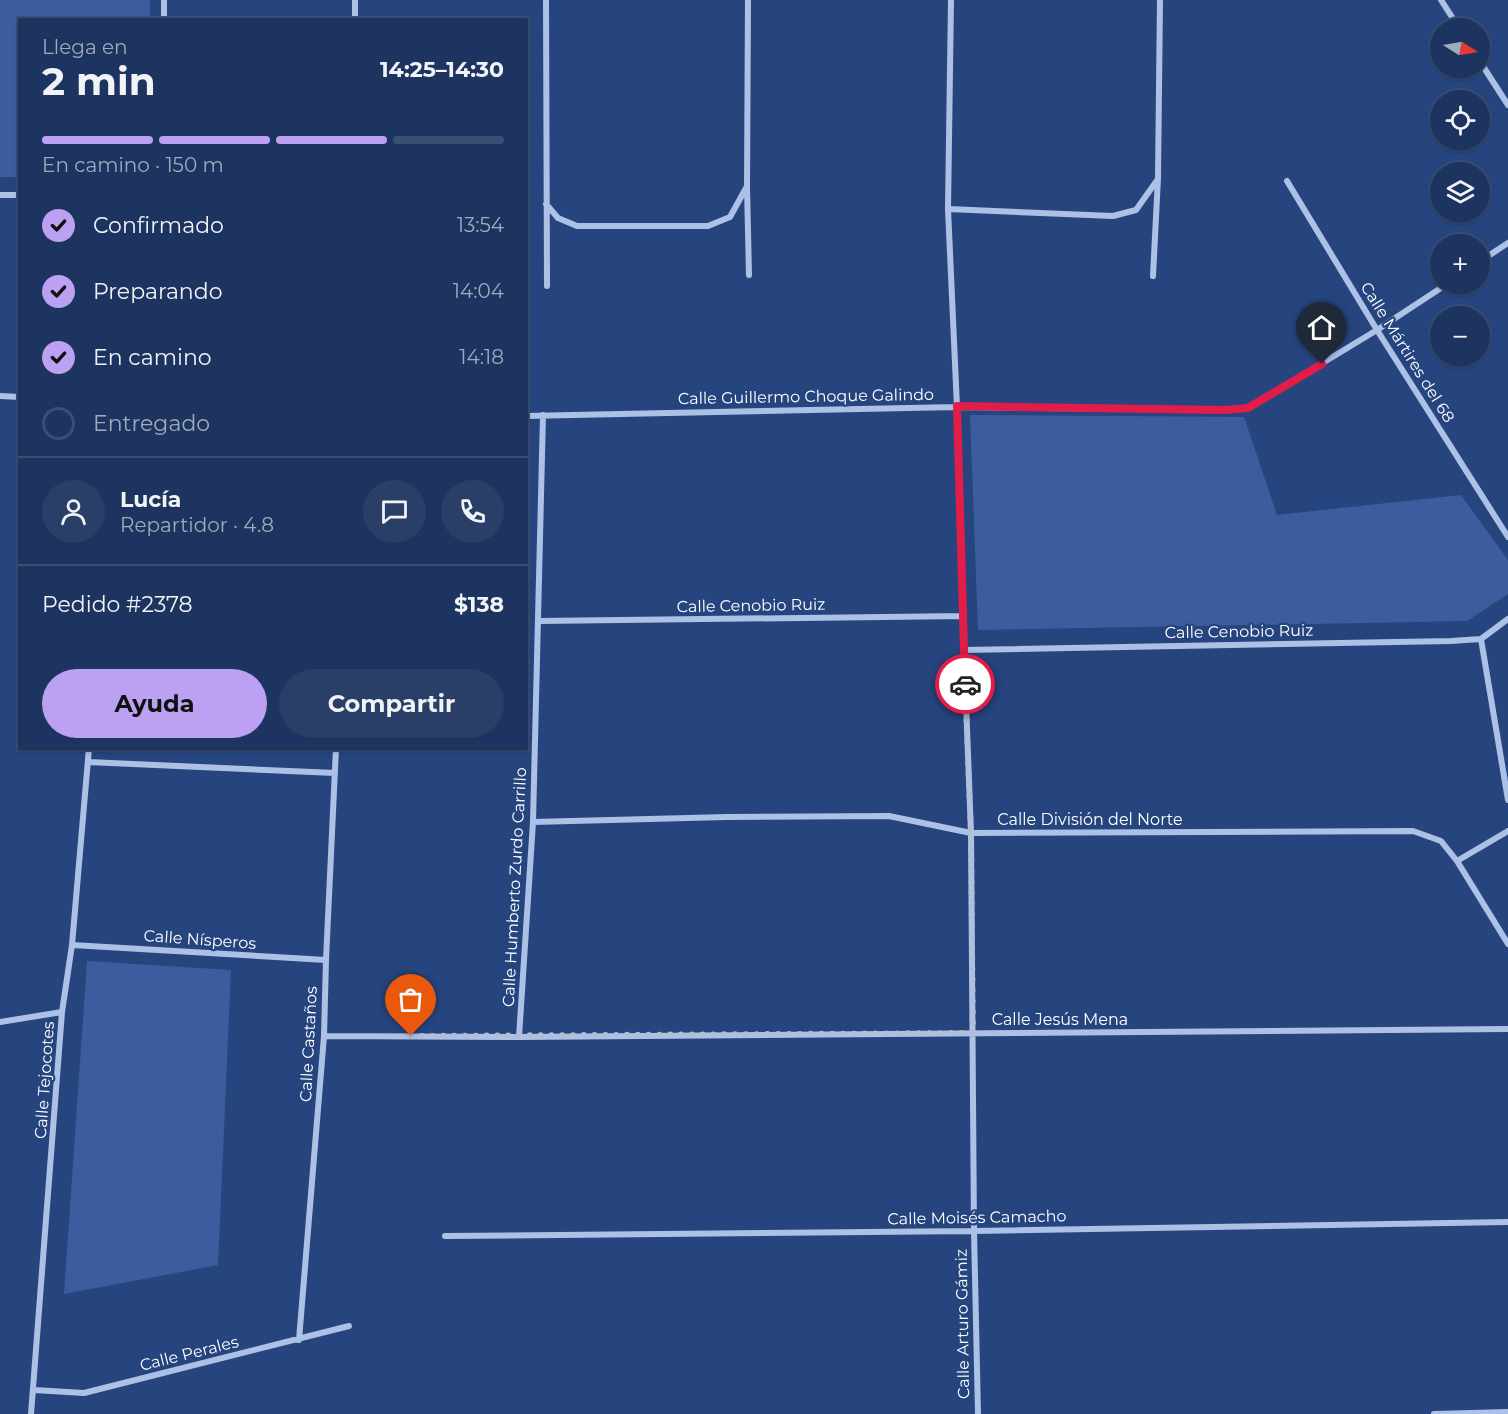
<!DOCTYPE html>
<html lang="es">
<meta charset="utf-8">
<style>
:root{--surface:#1c345f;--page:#293f68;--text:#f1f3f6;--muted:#a0aabd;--line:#3a4f74;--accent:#bca0f2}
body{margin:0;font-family:Montserrat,sans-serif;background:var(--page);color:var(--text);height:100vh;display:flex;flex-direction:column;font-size:22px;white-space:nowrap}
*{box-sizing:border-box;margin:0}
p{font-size:20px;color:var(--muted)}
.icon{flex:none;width:33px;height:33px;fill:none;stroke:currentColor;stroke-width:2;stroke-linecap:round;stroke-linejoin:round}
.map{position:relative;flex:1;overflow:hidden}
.details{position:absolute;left:18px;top:18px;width:510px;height:732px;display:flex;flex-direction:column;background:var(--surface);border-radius:0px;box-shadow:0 2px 4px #0004,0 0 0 2px var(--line)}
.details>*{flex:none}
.needle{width:39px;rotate:101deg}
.tools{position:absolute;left:1430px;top:18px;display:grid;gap:12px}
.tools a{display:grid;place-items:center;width:60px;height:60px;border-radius:50%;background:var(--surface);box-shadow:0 2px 4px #0004,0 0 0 2px var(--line);font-size:30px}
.pin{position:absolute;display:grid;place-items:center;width:51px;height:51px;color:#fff;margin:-62px -26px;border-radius:50% 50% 50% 0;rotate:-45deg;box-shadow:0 0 6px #0007}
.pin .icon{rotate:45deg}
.courier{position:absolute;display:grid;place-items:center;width:60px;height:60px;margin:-30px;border:4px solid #e11d48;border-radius:50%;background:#fff;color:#222;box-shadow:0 2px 8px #0007}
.head em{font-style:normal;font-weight:700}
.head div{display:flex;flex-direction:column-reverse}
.head{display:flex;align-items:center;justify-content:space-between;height:102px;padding:0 24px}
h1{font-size:39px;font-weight:700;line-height:45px}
.bar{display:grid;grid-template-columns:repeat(4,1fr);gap:9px 6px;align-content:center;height:72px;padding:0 24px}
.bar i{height:8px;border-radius:4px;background:var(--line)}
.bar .selected{background:var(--accent)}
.bar p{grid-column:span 4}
.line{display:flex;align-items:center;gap:15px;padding:0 24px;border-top:2px solid var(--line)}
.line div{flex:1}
.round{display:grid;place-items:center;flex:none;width:63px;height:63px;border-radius:32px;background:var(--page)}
ol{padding:0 24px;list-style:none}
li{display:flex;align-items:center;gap:18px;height:66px}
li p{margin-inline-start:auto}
li .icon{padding:6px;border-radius:50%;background:var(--accent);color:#111;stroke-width:4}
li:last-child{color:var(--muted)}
li i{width:33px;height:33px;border:3px solid var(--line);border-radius:50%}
.action{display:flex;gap:12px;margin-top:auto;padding:12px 24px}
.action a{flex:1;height:69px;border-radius:36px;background:var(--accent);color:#111;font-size:24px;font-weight:700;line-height:69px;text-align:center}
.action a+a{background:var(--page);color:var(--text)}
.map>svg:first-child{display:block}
.green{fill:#3b5d9d}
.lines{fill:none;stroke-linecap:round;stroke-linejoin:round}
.street{stroke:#adc1e6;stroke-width:6}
.done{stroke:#b3bed2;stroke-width:6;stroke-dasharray:0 10.8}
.route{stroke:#e11d48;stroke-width:8}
.labels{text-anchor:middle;stroke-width:4.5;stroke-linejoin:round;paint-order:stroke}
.street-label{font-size:16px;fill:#fff;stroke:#26457f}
</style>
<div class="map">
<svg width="1508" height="1414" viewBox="0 0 1508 1414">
<rect width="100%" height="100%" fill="#26457f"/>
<path class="green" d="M0 0H150V19L20 20 19 177H0Z
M970 415 1244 417 1277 515 1461 495 1508 560V594L1467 621 978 630Z
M87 961 231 970 218 1265 64 1294Z"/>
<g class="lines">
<path class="street" d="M546 0 547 286
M748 0 747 187 749 275
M951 0 948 209 957 407 964 650 971 833 974 1231 978 1414
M1441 0 1459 28
M164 20V0
M355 20V0
M1479 60 1508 105
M1287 181 1377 330 1508 537
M0 195H20
M546 204 558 218 577 226H708L730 217 746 188
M948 209 1113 216 1136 210 1158 179
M1479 262 1508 243
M1153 276 1158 178 1160 0
M0 396 20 397
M526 416 957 407 1225 410 1248 408 1377 330 1447 284
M539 621 964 616
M1481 639 1508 800
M964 650 1451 641 1481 639 1508 619
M88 762 335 773
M533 822 726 817 889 816 971 833 1413 831 1441 841 1457 861 1508 944
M1457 861 1508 831
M72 945 326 960
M0 1022 62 1012
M324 1036 519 1037 1508 1029
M519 1037 533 822 543 415
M445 1236 974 1231 1508 1222
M299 1340 324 1036 326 960 336 748
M34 1390 84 1393 349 1326
M31 1414 62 1012 72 945 89 748
M1434 1414 1508 1412"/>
</g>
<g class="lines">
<path class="done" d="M411 1036 973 1033 971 833 965 684"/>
<path class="route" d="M965 684 957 406 1225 410 1248 408 1322 364"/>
</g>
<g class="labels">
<g class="street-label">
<text transform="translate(1408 352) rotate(58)" y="6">Calle Mártires del 68</text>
<text transform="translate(806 396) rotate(-1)" y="6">Calle Guillermo Choque Galindo</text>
<text transform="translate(751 605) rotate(-1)" y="6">Calle Cenobio Ruiz</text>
<text transform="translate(1239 631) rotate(-1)" y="6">Calle Cenobio Ruiz</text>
<text x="1090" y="825">Calle División del Norte</text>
<text transform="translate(514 887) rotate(-87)" y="6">Calle Humberto Zurdo Carrillo</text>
<text transform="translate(200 939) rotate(4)" y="6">Calle Nísperos</text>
<text x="1060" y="1025">Calle Jesús Mena</text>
<text transform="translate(308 1044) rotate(-87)" y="6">Calle Castaños</text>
<text transform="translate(44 1080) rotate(-86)" y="6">Calle Tejocotes</text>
<text transform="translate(977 1217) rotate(-1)" y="6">Calle Moisés Camacho</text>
<text transform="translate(962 1324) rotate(-91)" y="6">Calle Arturo Gámiz</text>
<text transform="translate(189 1353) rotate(-14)" y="6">Calle Perales</text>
</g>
</g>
</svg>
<div class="tools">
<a><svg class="needle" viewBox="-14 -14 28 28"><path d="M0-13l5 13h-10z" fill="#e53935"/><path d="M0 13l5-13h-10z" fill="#a0aabd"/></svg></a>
<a><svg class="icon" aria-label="locate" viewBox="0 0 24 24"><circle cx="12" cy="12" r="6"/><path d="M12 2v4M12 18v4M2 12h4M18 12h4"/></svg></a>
<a><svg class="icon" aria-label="layers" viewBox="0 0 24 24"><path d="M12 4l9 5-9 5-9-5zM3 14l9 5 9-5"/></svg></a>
<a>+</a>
<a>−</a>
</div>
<div class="pin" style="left:411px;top:1036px;background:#ea580c"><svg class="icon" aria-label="bag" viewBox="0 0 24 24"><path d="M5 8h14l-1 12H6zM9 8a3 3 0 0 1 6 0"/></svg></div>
<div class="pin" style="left:1322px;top:364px;background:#1f2937"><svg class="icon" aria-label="home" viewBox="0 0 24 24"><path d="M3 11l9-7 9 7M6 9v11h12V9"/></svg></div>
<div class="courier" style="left:965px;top:684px"><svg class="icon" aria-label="car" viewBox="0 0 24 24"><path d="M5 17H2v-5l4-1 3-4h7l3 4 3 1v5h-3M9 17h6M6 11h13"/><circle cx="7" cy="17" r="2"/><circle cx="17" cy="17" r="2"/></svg></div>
<section class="details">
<div class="head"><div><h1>2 min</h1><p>Llega en</p></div><em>14:25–14:30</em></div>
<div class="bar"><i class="selected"></i><i class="selected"></i><i class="selected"></i><i></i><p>En camino · 150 m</p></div>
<ol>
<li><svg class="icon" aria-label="check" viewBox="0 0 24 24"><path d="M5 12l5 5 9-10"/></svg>Confirmado<p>13:54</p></li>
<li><svg class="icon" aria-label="check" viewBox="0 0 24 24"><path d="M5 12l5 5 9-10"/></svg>Preparando<p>14:04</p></li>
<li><svg class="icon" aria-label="check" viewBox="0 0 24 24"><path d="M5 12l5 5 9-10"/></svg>En camino<p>14:18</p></li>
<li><i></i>Entregado</li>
</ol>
<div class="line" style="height:108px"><a class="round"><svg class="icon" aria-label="person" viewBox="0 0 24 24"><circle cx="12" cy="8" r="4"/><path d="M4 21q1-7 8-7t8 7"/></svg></a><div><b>Lucía</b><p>Repartidor · 4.8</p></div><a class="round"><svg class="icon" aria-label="chat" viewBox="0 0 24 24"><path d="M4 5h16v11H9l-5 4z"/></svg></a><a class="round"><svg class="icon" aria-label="phone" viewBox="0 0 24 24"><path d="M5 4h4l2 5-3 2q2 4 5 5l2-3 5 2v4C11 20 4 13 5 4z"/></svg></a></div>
<div class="line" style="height:78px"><div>Pedido #2378</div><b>$138</b></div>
<div class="action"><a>Ayuda</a><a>Compartir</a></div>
</section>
</div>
